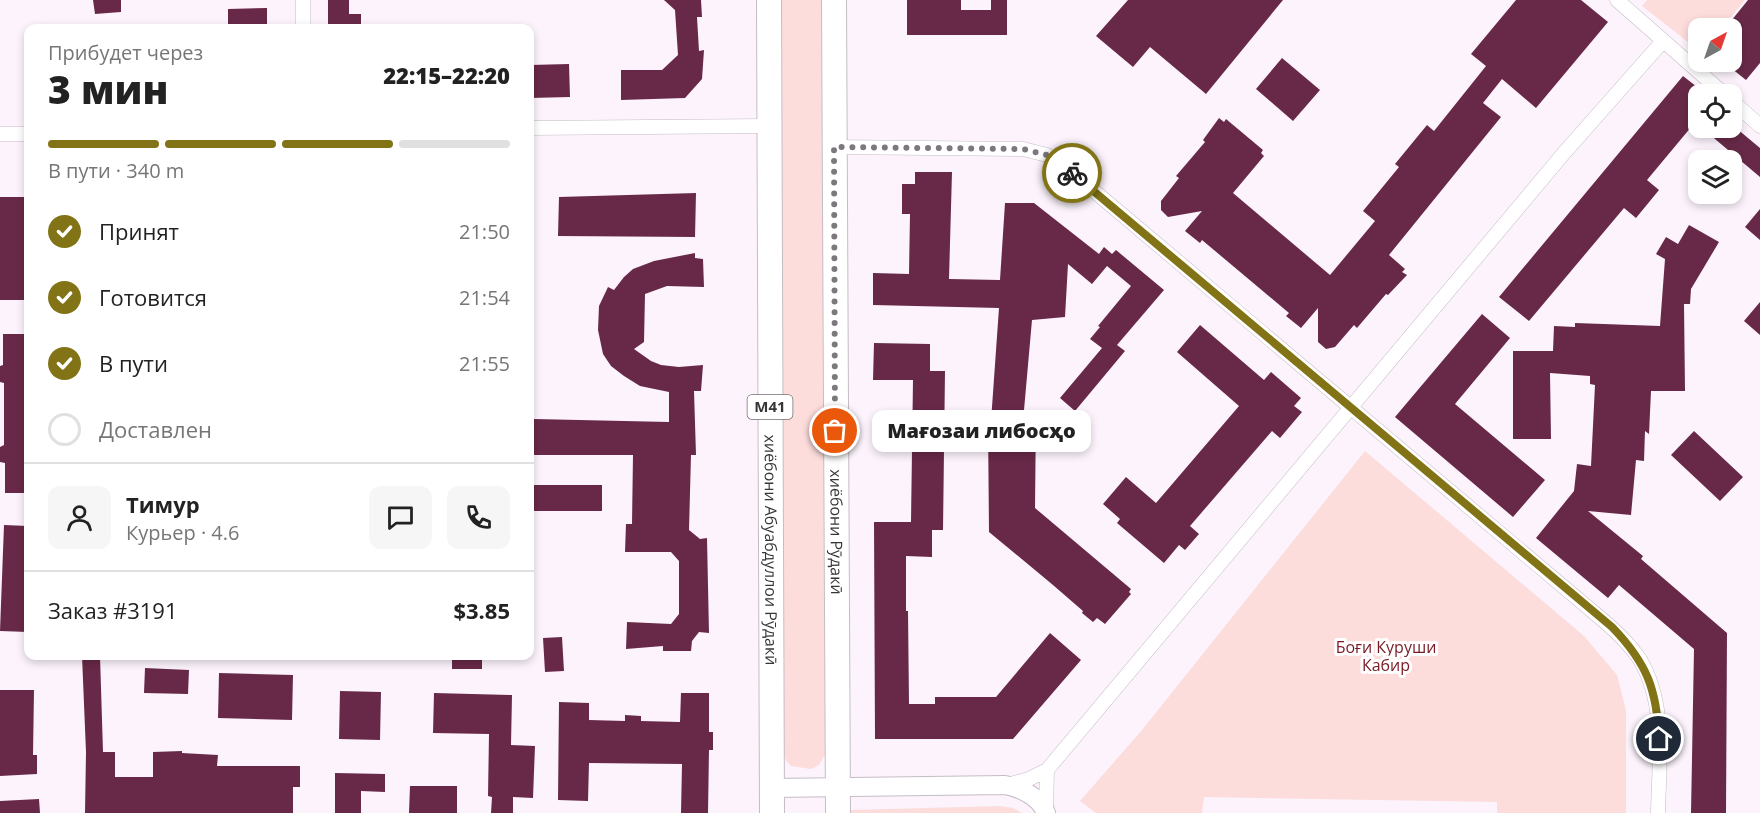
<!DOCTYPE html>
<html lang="ru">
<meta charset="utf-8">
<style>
:root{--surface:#fff;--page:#f6f6f6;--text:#222;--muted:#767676;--line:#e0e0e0;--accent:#827416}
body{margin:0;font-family:"Open Sans",sans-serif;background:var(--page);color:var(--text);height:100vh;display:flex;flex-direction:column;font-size:22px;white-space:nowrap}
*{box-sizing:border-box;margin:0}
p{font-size:20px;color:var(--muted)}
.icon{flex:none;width:33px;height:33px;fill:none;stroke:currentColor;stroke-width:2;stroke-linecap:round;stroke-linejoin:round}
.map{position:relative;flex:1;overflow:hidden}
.sheet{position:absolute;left:24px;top:24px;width:510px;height:636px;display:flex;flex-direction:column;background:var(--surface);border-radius:12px;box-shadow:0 3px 9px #0003}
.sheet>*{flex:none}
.needle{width:39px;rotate:40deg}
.buttons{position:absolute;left:1688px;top:18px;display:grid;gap:12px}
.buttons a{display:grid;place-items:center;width:54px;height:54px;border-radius:12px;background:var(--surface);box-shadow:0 3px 9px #0003;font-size:30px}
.pin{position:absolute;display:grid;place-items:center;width:51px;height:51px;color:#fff;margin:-26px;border:3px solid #fff;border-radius:50%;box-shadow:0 2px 6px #0007}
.courier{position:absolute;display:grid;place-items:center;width:60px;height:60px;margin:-30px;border:4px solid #827416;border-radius:50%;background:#fff;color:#222;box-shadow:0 2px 8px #0007}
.bubble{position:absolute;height:42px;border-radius:12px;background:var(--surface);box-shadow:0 3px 9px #0003;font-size:20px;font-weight:800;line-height:42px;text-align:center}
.head em{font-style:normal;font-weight:800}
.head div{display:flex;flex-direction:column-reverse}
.head{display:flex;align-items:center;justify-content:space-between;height:102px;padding:0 24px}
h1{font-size:39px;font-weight:800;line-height:45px}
.bar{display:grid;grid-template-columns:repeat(4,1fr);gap:9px 6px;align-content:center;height:72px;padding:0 24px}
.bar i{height:8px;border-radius:4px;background:var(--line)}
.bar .current{background:var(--accent)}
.bar p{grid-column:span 4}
.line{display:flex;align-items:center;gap:15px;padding:0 24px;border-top:2px solid var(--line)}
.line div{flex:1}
.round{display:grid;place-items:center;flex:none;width:63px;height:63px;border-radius:12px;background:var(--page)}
ol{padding:0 24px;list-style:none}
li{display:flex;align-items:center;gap:18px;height:66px}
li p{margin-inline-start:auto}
li .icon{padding:6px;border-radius:50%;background:var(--accent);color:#fff;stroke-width:4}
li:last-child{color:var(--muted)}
li i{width:33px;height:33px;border:3px solid var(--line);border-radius:50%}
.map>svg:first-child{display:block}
.green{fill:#fcdddc}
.building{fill:#682948}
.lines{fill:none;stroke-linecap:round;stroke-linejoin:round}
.street-casing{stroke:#c5bdc5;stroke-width:15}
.secondary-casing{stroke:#c5bdc5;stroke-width:20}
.highway-casing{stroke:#c5bdc5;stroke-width:26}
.street{stroke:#fff;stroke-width:14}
.secondary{stroke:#fff;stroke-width:18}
.highway{stroke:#fff;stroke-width:24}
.done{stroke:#7d787d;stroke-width:6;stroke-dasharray:0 10.8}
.route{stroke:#827416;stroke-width:8}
.labels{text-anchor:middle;stroke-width:6;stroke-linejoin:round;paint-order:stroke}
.shield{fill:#fff;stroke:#747274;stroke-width:1.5}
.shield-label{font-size:15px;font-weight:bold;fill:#383538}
.street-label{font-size:16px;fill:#383538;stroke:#fff}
.park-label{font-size:16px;fill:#771a25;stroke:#fff}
</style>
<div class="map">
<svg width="1760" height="813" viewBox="0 0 1760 813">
<rect width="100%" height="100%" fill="#fcf3fc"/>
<path class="green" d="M780 0H822L830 746 819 765 811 769 791 766 786 761 784 753Z
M1647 0H1745L1722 28H1698V50L1642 6Z
M1365 451 1584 636 1617 675 1626 710V813H1497V802L1204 797 1202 813H1096L1080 801 1142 730Z
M1000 806 1013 808 1022 813H850V810Z"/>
<path class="building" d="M93 0H121V12L95 14Z
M328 0H349V14H361V28H328Z
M664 0H701L702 17H697L699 51 704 50 702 79 685 98 621 100V70H662L678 55 675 10Z
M907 0H961V10H991V0H1007V35H907Z
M1128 0H1283L1206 94 1150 47 1133 67 1096 36Z
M1516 0H1581L1608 22 1536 108 1502 79 1483 103 1501 117 1389 255 1405 269 1402 272 1407 275 1388 295 1386 294 1357 328 1354 325 1335 347 1326 349 1318 342V308L1301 328 1286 316 1289 313 1202 240 1200 243 1185 231 1202 211 1168 217 1161 210V201L1179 178 1176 176 1205 142 1203 140 1219 118 1224 122 1226 119 1263 150 1261 153 1264 156 1233 193 1330 275 1375 221 1363 211 1399 167 1395 164 1427 125 1434 131 1486 66 1471 54Z
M1748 0H1760V63L1746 80 1731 68V21Z
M267 8V28H228V9Z
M1282 58 1320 90 1293 121 1256 89Z
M569 64 570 97 530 98V65Z
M1683 76 1706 94H1697L1698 131 1692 126 1647 180 1659 190 1636 218 1624 208 1529 321 1499 297Z
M1702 128H1736L1760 148V177Z
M915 172H952L949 279 1000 280 1005 203H1034L1099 254 1104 247 1112 254 1116 250 1164 290 1117 345 1125 351 1075 411 1060 398 1102 348 1090 339 1100 327 1098 326 1131 286 1107 266 1092 284 1068 264 1065 317 1032 320 1024 410H1036L1035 508 1131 589 1129 592 1131 594 1105 624 1097 618 1093 622 1082 613 1083 611 1053 585 989 532 988 421H991L999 308 873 305V273L909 274 910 214H902V184H915Z
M696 193 695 237 558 236 559 197Z
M0 197H28V300H0Z
M1760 209V240L1745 227Z
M1689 225 1719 242 1691 289 1690 304H1684L1685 391H1651L1649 434 1645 431 1644 461 1636 460 1631 515 1588 511 1643 556 1641 559 1727 633 1726 813H1691L1694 649 1619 585 1608 598 1536 538 1574 491 1577 464 1591 466 1595 385 1590 384V376L1550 373 1551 439H1513V351H1553L1554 326 1575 327V323L1660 326 1665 259 1656 254 1666 237 1678 244Z
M695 253V258L703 259 704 287 667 286 645 294 644 342 634 349 651 361 661 365 679 367 703 365 701 391H694L696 455H691L689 530 700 539 707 538 709 633 699 632 692 641 691 651H663V646L626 649 627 622 671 624 679 614V561L671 552H625L626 524H632L633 455H531L534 419 669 422V392L640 386 624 376 611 366 603 354 598 330 599 306 608 287 614 290 624 277 633 269 654 261Z
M1760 302V335L1744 321Z
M1482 314 1510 338 1455 404 1545 480 1513 517 1395 417Z
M1200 325 1264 380 1271 372 1301 398 1294 406 1302 412 1280 438 1272 431 1190 526 1199 534 1185 550 1179 545 1164 563 1117 523 1120 519 1103 504 1126 477 1156 503 1239 406 1177 352Z
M3 334H28V493H5V463L0 462V447L4 445V383L0 382V366L3 365Z
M874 343 930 344V371H945L943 530H932V557L906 556V611H908L909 704H935V697H996L1050 633 1081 660 1013 739H875L874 522H911L913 380H873Z
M1694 431 1743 477 1720 501 1671 455Z
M530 485H602V511H530Z
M4 525 28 526V632L0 631Z
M562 637 564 671 545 672 543 638Z
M82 656H100L103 752H115V777H153V752L182 751V753L218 755 217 766H300V787H293V813H85L86 752Z
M452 656H482V669H452Z
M145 668 189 670 188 694 144 693Z
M219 673 293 675 292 720 218 718Z
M0 690H34L33 755H37V774L0 776Z
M340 691 381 692 380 740 339 739Z
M434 693 512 695 511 745 535 746 533 798 513 797V813H491L492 797 488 796 489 734 433 733Z
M681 693H709V732H713V750H709L708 813H681L682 764 589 763 588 801 558 800 559 702 589 703V720L625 721V715L641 716V721L680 722Z
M335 773 385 774V792L361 791V813H335Z
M410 786H457V813H409Z
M39 799 40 813H0V801Z"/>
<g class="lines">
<defs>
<path id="street" d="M303 0V28
M1617 0 1724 94
M1731 100 1760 126
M530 128 769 126
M0 134H28
M834 147 1023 149 1047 155 1068 169 1604 621C1617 632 1629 644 1639 658 1667 703 1659 763 1658 813
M1007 785 1029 779 1047 770 1564 153 1663 41
M1046 810 1047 770"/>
<path id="secondary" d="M772 788 1005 785C1021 788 1040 797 1046 813"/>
<g id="highway">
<path id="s1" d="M769 0 772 813"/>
<path id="s2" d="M834 0 838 813"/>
</g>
</defs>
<use href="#street" class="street-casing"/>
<use href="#secondary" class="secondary-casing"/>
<use href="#highway" class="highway-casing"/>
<use href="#street" class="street"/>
<use href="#secondary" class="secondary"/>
<use href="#highway" class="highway"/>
</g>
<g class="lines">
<path class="done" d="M835 431 834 147 1023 149 1047 155 1072 173"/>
<path class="route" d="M1072 173 1612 627C1647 663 1657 690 1659 739"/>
</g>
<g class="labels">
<rect class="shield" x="747.5" y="395" width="45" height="24" rx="4.5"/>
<g class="shield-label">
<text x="770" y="412">M41</text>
</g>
<g class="street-label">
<text dy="6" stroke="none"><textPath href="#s2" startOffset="532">хиёбони Рӯдакӣ</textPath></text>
<text dy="6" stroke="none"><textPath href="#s1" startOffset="550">хиёбони Абуабдуллои Рӯдакӣ</textPath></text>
</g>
<g class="park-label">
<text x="1386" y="653">Боғи Куруши<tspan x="1386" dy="18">Кабир</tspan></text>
</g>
</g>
</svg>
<div class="buttons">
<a><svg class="needle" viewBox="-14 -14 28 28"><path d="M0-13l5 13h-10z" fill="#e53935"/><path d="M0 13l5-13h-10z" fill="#767676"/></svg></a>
<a><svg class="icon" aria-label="locate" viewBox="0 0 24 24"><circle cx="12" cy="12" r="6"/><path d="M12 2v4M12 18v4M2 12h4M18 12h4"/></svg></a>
<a><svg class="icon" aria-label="layers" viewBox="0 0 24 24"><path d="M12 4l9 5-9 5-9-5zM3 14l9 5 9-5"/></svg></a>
</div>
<div class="pin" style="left:835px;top:431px;background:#ea580c"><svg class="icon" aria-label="bag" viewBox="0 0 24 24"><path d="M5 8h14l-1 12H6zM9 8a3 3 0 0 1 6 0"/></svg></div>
<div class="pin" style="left:1659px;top:739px;background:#1f2937"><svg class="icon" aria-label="home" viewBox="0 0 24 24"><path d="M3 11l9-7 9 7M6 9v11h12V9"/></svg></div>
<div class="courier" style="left:1072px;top:173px"><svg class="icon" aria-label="bike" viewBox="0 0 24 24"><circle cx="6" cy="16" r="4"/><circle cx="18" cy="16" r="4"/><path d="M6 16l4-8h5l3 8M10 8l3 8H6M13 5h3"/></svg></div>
<div class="bubble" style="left:872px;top:410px;width:219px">Мағозаи либосҳо</div>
<section class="sheet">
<div class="head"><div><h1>3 мин</h1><p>Прибудет через</p></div><em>22:15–22:20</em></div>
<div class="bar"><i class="current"></i><i class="current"></i><i class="current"></i><i></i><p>В пути · 340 m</p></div>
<ol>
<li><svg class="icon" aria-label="check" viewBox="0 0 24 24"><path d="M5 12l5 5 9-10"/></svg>Принят<p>21:50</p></li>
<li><svg class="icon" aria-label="check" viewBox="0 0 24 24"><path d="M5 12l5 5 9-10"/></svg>Готовится<p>21:54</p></li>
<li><svg class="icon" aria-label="check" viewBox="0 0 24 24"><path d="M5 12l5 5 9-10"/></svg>В пути<p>21:55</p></li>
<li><i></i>Доставлен</li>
</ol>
<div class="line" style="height:108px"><a class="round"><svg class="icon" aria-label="person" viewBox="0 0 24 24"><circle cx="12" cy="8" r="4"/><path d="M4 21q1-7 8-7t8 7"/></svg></a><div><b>Тимур</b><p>Курьер · 4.6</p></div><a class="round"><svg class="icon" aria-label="chat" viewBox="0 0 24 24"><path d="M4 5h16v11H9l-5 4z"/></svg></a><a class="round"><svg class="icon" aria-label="phone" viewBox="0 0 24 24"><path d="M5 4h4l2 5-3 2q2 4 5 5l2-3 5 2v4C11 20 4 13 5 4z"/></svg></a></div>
<div class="line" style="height:78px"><div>Заказ #3191</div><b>$3.85</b></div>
</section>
</div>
